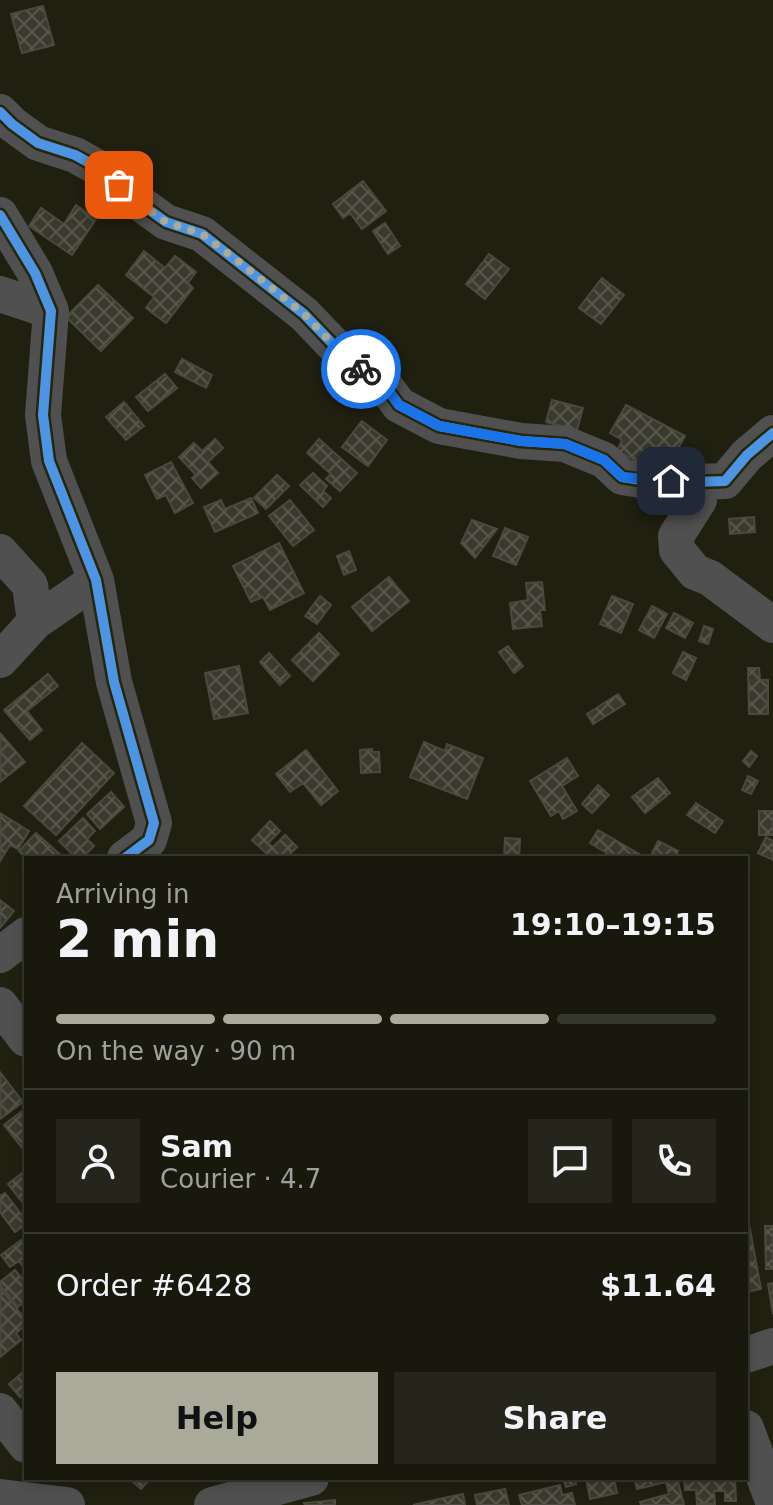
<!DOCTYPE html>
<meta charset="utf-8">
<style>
:root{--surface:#18180d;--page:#25251b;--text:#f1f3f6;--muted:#9fa09d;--line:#36372e;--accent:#aaaa9a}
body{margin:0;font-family:"DejaVu Sans",sans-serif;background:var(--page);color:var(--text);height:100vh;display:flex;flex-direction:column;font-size:30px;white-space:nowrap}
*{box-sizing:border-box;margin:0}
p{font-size:26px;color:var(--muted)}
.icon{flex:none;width:44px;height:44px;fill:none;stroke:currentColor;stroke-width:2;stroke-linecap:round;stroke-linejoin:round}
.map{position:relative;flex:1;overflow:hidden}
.sheet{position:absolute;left:24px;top:856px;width:724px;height:624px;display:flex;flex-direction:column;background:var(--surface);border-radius:0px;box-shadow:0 4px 12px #0003,0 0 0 2px var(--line)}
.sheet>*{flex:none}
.pin{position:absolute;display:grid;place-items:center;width:68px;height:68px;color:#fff;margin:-34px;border-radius:16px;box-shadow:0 4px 12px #0006}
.courier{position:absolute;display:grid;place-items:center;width:80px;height:80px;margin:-40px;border:6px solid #1a73e8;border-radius:50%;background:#fff;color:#222;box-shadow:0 2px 10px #0007}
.headline em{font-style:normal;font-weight:600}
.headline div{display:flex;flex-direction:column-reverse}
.headline{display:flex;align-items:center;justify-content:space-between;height:136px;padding:0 32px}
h1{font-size:52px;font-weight:600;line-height:60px}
.bar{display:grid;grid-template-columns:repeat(4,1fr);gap:12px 8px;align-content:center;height:96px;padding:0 32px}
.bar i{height:10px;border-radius:6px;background:var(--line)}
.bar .on{background:var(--accent)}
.bar p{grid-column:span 4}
.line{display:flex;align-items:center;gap:20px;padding:0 32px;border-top:2px solid var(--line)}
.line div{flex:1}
.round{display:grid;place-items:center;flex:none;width:84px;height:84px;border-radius:0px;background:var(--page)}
.primary-button{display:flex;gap:16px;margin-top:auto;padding:16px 32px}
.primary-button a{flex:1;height:92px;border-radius:0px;background:var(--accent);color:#111;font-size:32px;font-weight:600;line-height:92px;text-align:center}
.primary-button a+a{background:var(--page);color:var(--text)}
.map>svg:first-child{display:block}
.building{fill:url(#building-cross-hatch);stroke:#49493d;stroke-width:2}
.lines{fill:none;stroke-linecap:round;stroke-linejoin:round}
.minor{stroke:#505051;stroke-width:36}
.cycleway-casing{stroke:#26260b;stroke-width:15}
.cycleway{stroke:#4d94e3;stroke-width:10}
.done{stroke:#aaaa9a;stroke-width:8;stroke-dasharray:0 14.4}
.route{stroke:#1a73e8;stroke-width:10}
</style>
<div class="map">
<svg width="773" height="1505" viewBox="0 0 773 1505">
<defs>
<pattern id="building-cross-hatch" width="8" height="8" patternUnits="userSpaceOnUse" patternTransform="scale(2)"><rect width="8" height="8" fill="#39392d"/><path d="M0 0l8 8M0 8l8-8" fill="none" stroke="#56564b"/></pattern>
</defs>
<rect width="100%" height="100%" fill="#202011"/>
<path class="building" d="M43 6 54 45 22 53 11 14Z
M363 181 386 211 362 229 350 213 343 218 333 204Z
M76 205 96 219 72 255 29 226 41 208 64 224Z
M385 223 400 246 388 254 373 231Z
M144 251 165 268 175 256 196 272 188 283 193 288 166 323 146 308 154 297 126 275Z
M489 254 509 269 485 299 466 284Z
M602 278 624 295 601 324 579 308Z
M98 285 133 318 101 351 66 317Z
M182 359 212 375 206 388 175 372Z
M165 374 177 388 148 411 136 397Z
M552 400 583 408 577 430 546 422Z
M124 402 144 426 126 440 106 417Z
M626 405 685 436 668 467 649 457 644 465 617 451 622 440 610 433Z
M362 421 387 440 368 466 342 447Z
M215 439 223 448 208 462 218 473 201 488 192 478 196 475 179 457 194 443 202 451Z
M319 439 357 473 340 491 326 479 331 474 307 453Z
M171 462 193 503 175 513 166 495 157 499 145 475Z
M313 473 327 486 323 491 331 498 323 507 300 485Z
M277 475 289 486 266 509 254 498Z
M251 498 258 513 215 532 204 507 221 500 225 509Z
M290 500 314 530 293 546 269 516Z
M754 517 755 532 730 534 729 519Z
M472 520 497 529 475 558 461 543Z
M505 528 528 537 516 565 493 556Z
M279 543 304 593 270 610 263 597 251 602 233 566Z
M349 551 356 570 344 575 337 556Z
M389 577 409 601 372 631 352 607Z
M542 582 545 610H540L542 626 513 629 510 603 528 600 526 583Z
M320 596 331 605 317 624 305 616Z
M612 596 633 604 621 633 600 624Z
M652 606 667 614 654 638 639 630Z
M674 613 693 623 685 638 666 628Z
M704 626 713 629 708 644 699 641Z
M319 633 339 654 313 681 292 660Z
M508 646 523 666 514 673 499 652Z
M683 652 696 658 686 680 673 673Z
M269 653 290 676 280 685 260 662Z
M239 666 248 713 214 719 205 673Z
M748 668H759L760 680H768V714H749Z
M48 674 58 686 27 711 42 730 30 740 4 710Z
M618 694 625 704 593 724 587 714Z
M0 733 25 762 0 782Z
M424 742 445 751 447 744 483 758 467 799 410 777Z
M82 743 114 773 56 835 24 806Z
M372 749V752H379L380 772 361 773 360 750Z
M306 750 338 791 321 805 303 783 290 792 276 774Z
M751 751 757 756 749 767 743 761Z
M567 758 578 776 562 786 577 811 563 819 559 811 551 816 530 781Z
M748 776 758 781 751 794 742 790Z
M658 778 670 793 645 813 632 797Z
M598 785 609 795 592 813 582 804Z
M111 792 124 807 100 829 87 814Z
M696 803 723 821 715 833 687 815Z
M759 811H773V835H759Z
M0 813 29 831 18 849 10 845 0 861Z
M83 818 95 831 87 839 94 846 82 858H76L59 841Z
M270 821 280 831 268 843 273 847 285 835 297 847 286 858H271L252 840Z
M598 830 646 858H615L590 843Z
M36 833 64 858H26L19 851Z
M766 837 773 841V860L758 853Z
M505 838 520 839 519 858H504Z
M658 841 678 851 675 858H662L652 853Z
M0 900 14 911 0 928Z
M0 1072 23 1102 0 1119Z
M26 1108V1153L4 1125Z
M26 1170V1207L8 1184Z
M5 1193 26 1220V1224L15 1232 0 1212V1196Z
M746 1224H749L761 1289 746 1292Z
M765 1226H773V1269H766Z
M21 1240 26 1246V1271L19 1261 10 1267 1 1255Z
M15 1270 26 1283V1300L18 1307 0 1285V1282Z
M773 1283V1314L768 1284Z
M0 1288 26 1320V1325L16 1333 21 1340 0 1357Z
M24 1371 26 1373V1392L20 1397 9 1384Z
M129 1478H151L141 1489Z
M563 1478H575L576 1484 566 1487Z
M586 1478H614L617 1493 590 1499Z
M634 1478H677L684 1505H641L640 1502 669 1494 666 1482 637 1489Z
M684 1478H735L736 1501H725V1491H714L715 1504H697L696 1490H685Z
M560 1485 562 1495 572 1493 575 1505H522L519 1495Z
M505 1489 509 1505H477L475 1495Z
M463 1494 465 1505H413L439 1499Z
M335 1500V1505H305L304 1503Z"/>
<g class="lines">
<path class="minor" d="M0 112 12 124 38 143 75 155 104 171 134 199 166 222 202 234 304 314 350 362 382 382 399 405 439 426 521 441 565 444 604 460 622 477 647 481 696 482 725 481 747 455 773 433
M0 215 35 273 51 311 43 415 49 461 96 580 114 682 154 823 149 840 125 858
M0 294 51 311
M696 482 699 500 676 536 677 550 695 572 710 578 773 625
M0 552 30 585 35 622
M0 660 35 622 96 580
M0 955 26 935
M0 1005 26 1039
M746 1355 773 1346
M0 1411 26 1445
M746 1428 773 1501
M0 1497 67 1505
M212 1505 311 1478"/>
<defs>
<path id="cycleway" d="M0 112 12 124 38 143 75 155 104 171 134 199 166 222 202 234 304 314 350 362 382 382 399 405 439 426 521 441 565 444 604 460 622 477 647 481 696 482 725 481 747 455 773 433
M0 215 35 273 51 311 43 415 49 461 96 580 114 682 154 823 149 840 125 858"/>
</defs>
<use href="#cycleway" class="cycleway-casing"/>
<use href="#cycleway" class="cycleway"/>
</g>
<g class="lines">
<path class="done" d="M119 185 134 199 166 222 202 234 234 258 304 314 350 362 361 369"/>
<path class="route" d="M361 369 382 382 399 405 439 426 521 441 565 444 604 460 622 477 671 481"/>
</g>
</svg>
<div class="pin" style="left:119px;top:185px;background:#ea580c"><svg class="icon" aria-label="bag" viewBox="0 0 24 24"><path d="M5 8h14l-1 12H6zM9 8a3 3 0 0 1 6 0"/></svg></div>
<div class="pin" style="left:671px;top:481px;background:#1f2937"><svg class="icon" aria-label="home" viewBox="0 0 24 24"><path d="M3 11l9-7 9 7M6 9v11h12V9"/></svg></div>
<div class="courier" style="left:361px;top:369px"><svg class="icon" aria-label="bike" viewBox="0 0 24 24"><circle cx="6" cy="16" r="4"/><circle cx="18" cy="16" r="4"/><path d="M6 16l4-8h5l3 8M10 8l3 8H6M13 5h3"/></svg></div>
<section class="sheet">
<div class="headline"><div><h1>2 min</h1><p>Arriving in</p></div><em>19:10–19:15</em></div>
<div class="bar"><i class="on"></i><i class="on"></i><i class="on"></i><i></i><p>On the way · 90 m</p></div>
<div class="line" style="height:144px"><a class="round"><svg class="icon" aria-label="person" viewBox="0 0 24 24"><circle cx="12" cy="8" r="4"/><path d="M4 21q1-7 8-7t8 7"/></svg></a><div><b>Sam</b><p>Courier · 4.7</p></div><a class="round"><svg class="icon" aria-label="chat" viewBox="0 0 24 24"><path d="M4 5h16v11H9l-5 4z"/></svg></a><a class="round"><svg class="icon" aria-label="phone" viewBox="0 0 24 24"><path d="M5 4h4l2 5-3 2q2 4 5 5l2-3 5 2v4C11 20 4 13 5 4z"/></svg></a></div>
<div class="line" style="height:104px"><div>Order #6428</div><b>$11.64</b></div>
<div class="primary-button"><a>Help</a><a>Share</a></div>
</section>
</div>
